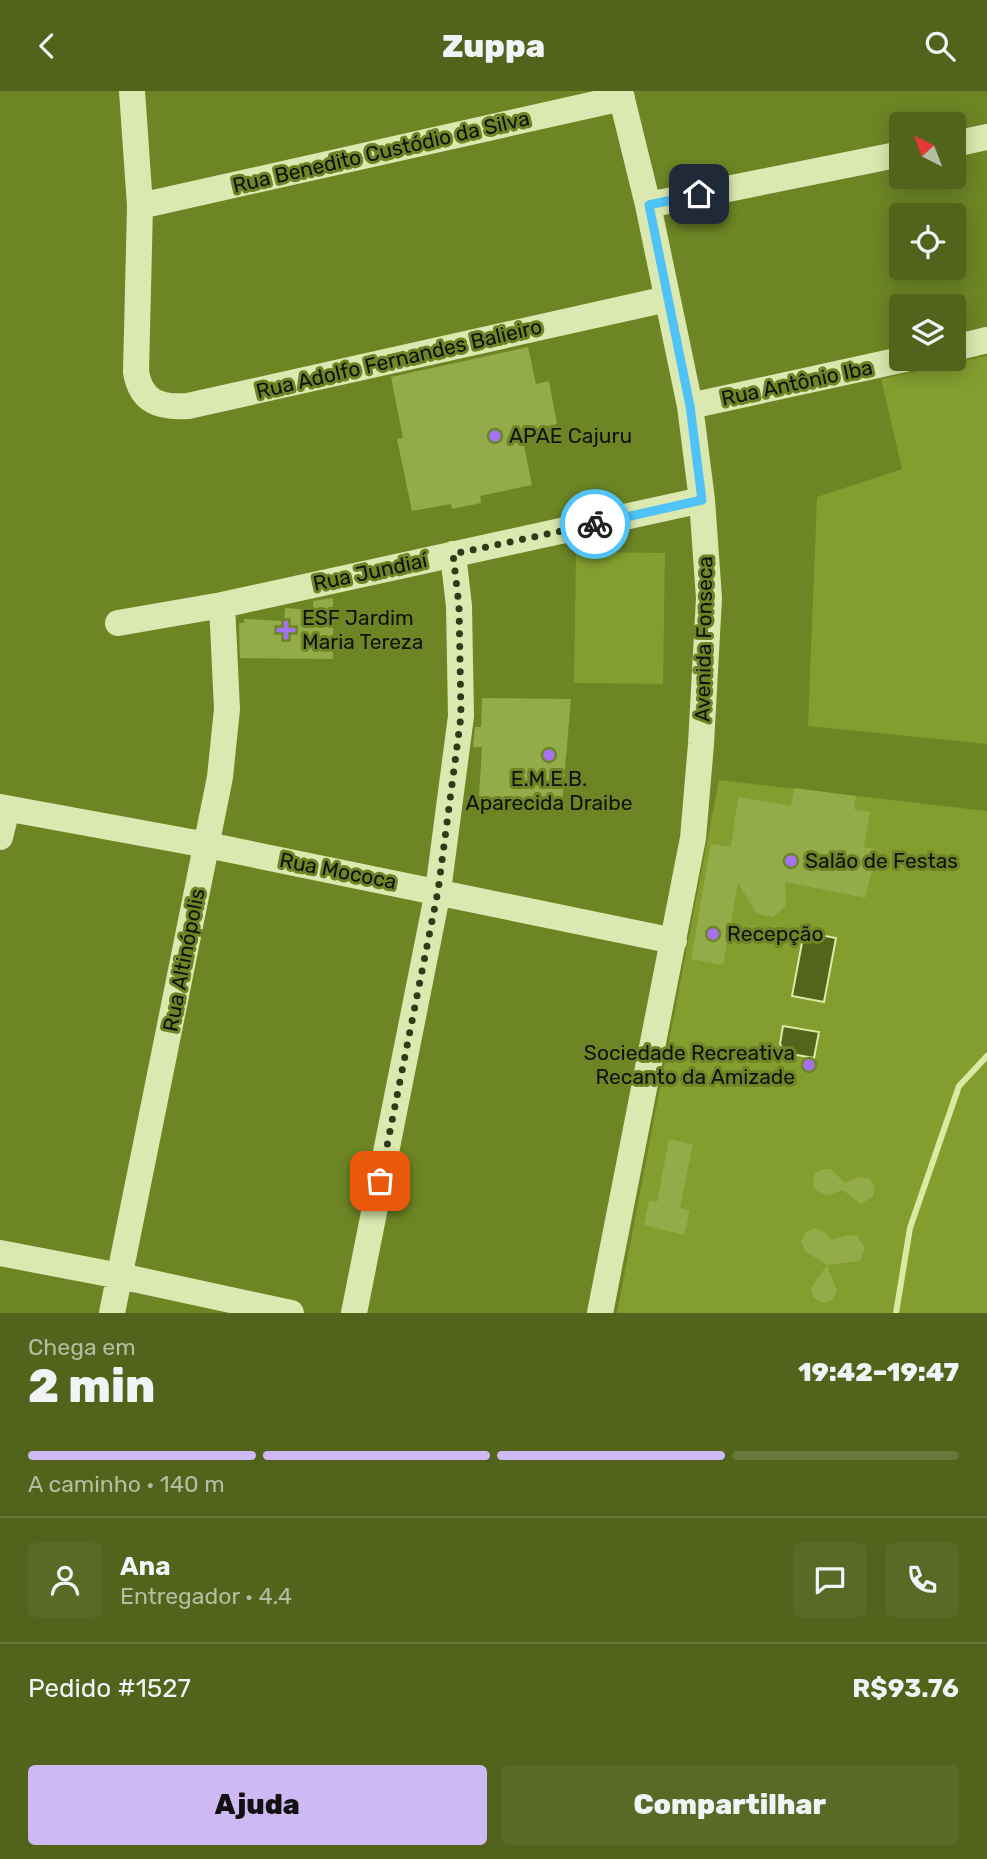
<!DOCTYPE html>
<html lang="pt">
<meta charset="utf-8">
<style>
:root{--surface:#52641c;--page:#586a25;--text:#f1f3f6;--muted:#b5bda3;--line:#68783b;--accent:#cfb9f4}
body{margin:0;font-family:Rubik,sans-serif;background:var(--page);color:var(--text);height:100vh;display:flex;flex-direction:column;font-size:26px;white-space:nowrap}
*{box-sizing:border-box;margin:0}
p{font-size:23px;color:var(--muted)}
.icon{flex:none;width:38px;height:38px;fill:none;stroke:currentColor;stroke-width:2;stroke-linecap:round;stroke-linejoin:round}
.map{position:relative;height:1222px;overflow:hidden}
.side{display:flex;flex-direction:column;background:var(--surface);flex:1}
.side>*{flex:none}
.needle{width:46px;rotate:318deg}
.fabs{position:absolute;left:889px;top:21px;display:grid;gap:14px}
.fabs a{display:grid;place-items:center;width:77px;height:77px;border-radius:7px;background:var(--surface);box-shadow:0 4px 18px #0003;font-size:35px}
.pin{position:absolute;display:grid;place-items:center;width:60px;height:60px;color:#fff;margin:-30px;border-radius:14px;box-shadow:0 4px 10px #0006}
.courier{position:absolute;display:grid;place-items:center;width:70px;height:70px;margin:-35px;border:5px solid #4fc3f7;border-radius:50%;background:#fff;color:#222;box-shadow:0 2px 9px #0007}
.headline em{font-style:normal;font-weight:800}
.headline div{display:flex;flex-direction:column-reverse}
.headline{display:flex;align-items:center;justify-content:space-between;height:119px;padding:0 28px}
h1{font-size:46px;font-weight:800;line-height:52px}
.bar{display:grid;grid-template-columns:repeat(4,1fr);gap:10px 7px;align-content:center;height:84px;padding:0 28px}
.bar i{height:9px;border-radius:5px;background:var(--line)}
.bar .selected{background:var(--accent)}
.bar p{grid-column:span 4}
.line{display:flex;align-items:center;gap:18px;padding:0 28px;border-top:2px solid var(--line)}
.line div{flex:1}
.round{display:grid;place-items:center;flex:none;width:74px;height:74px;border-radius:7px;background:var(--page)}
.primary-button{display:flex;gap:14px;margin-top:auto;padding:14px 28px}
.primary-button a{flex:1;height:80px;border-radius:7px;background:var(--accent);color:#111;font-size:28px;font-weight:800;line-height:80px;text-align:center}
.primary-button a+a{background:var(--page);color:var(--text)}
header{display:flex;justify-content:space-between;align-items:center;height:91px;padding:0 28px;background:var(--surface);font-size:32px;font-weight:800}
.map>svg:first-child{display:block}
.green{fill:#839d2f}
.water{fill:#52651a;stroke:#dae9a3;stroke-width:2}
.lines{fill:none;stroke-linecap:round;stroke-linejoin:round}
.stream{stroke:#dae9a3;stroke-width:6}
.building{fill:#94ab49}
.street{stroke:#dbe8af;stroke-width:26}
.done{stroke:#313a18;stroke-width:7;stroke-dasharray:0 12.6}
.route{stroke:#4fc3f7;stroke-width:9}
.poi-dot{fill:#a573f2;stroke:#6d8525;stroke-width:2.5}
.labels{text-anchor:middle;stroke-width:6;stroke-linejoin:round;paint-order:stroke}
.street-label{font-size:21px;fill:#111;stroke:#6d8525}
.poi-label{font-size:21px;fill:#111;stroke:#6d8525;text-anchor:start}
</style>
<header><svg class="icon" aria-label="back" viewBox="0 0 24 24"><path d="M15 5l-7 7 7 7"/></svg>Zuppa<svg class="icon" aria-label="search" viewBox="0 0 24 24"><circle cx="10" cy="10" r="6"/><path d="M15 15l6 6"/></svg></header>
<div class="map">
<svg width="987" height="1222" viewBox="0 0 987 1222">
<rect width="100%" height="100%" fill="#6d8525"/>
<path class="green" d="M987 265V653L808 635 817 406 902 378 881 288Z
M576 461 665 462 663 593 574 592Z
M719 689 987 720V1222H617Z"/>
<path class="water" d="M804 841 836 847 824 911 792 905Z
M783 935 819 941 814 967 786 962 780 953Z"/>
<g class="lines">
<path class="stream" d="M896 1222 910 1137 959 995 987 965"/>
</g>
<path class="building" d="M528 256 536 293 549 290 557 333 521 340 532 394 480 405 481 412 452 418 451 413 412 420 397 348 403 347 391 286Z
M333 507V568L240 567 239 532H244V528L284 530 285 517 313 519V510Z
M482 607 571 608 562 713 479 705 482 656H473L475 636H481Z
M794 697 856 705 854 718 870 721 864 756 877 758 865 807 785 791 786 815 773 826 757 823 738 792 723 874 691 868 711 753 731 756 738 706 791 715Z
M669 1048 693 1053 680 1117 690 1119 684 1144 644 1134 649 1110 657 1111Z
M823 1078H831L845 1092 859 1086 870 1088 875 1096 873 1106 861 1113 843 1099 828 1104 821 1103 814 1097 813 1088 815 1082Z
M815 1137 825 1141 831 1149 849 1144 857 1145 865 1157 860 1170 827 1174 837 1200 832 1209 823 1212 813 1206 811 1197 827 1174 806 1161 801 1151 805 1142Z"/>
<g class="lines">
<path class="street" d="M132 0 140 115 136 281C141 311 160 317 188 315L667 208
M954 53 987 46
M648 114 901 63
M140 115 622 7
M954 257 987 249
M690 315 905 268
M118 532 222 514 702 409
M0 716 207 754 674 850
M0 746 7 718
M0 1162 120 1185 291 1222
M112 1222 220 686 227 618 222 514
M354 1222 438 800 461 625 459 515 453 463
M600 1222 693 747 701 653 709 507 702 409 690 315 648 114 620 0"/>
</g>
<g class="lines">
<path class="done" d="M380 1090 438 800 461 625 459 515 453 463 595 433"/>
<path class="route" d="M595 433 702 409 690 315 649 114 699 103"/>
</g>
<g class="poi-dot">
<circle cx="495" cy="345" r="7"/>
<path d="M282.5 528.5h7v7h7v7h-7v7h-7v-7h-7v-7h7z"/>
<circle cx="549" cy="664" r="7"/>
<circle cx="791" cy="770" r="7"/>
<circle cx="713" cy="843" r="7"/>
<circle cx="809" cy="974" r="7"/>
</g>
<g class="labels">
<g class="street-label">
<text transform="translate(381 61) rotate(-13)" y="7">Rua Benedito Custódio da Silva</text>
<text transform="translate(399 268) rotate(-13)" y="7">Rua Adolfo Fernandes Balieiro</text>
<text transform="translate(797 292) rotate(-12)" y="7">Rua Antônio Iba</text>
<text transform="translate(370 481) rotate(-12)" y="7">Rua Jundiaí</text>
<text transform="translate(704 548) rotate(-89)" y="7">Avenida Fonseca</text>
<text transform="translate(338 780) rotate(11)" y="7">Rua Mococa</text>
<text transform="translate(184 869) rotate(-79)" y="7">Rua Altinópolis</text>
</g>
<g class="poi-label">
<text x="509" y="352">APAE Cajuru</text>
<text x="302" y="534">ESF Jardim<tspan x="302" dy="24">Maria Tereza</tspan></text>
<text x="549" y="695" text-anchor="middle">E.M.E.B.<tspan x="549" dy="24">Aparecida Draibe</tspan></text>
<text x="805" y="777">Salão de Festas</text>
<text x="727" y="850">Recepção</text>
<text x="795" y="969" text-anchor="end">Sociedade Recreativa<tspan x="795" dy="24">Recanto da Amizade</tspan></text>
</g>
</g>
</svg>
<div class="fabs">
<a><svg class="needle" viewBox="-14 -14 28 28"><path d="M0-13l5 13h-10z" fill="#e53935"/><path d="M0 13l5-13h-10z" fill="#b5bda3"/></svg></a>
<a><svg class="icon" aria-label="locate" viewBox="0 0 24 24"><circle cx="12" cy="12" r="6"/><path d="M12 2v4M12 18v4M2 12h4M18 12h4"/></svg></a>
<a><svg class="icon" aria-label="layers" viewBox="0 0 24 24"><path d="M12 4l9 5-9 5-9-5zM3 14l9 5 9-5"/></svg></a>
</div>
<div class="pin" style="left:380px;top:1090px;background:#ea580c"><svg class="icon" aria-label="bag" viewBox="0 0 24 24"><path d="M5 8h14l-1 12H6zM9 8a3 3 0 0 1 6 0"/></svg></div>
<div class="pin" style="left:699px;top:103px;background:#1f2937"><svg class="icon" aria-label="home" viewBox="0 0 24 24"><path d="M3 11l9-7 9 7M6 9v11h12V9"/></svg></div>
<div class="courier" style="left:595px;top:433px"><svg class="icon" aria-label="bike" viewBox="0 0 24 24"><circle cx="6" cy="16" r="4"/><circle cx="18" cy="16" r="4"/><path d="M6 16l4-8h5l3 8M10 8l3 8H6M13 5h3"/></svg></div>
</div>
<section class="side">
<div class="headline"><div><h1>2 min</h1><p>Chega em</p></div><em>19:42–19:47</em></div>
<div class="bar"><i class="selected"></i><i class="selected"></i><i class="selected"></i><i></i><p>A caminho · 140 m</p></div>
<div class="line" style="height:126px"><a class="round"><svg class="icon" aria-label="person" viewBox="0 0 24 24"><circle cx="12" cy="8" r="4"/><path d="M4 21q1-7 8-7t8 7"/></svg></a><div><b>Ana</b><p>Entregador · 4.4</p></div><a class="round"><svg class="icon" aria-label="chat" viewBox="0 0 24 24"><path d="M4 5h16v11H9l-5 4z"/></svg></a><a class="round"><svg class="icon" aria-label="phone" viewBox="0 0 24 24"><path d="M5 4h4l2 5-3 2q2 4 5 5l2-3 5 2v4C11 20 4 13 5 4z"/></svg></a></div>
<div class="line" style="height:91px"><div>Pedido #1527</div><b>R$93.76</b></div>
<div class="primary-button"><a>Ajuda</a><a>Compartilhar</a></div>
</section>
